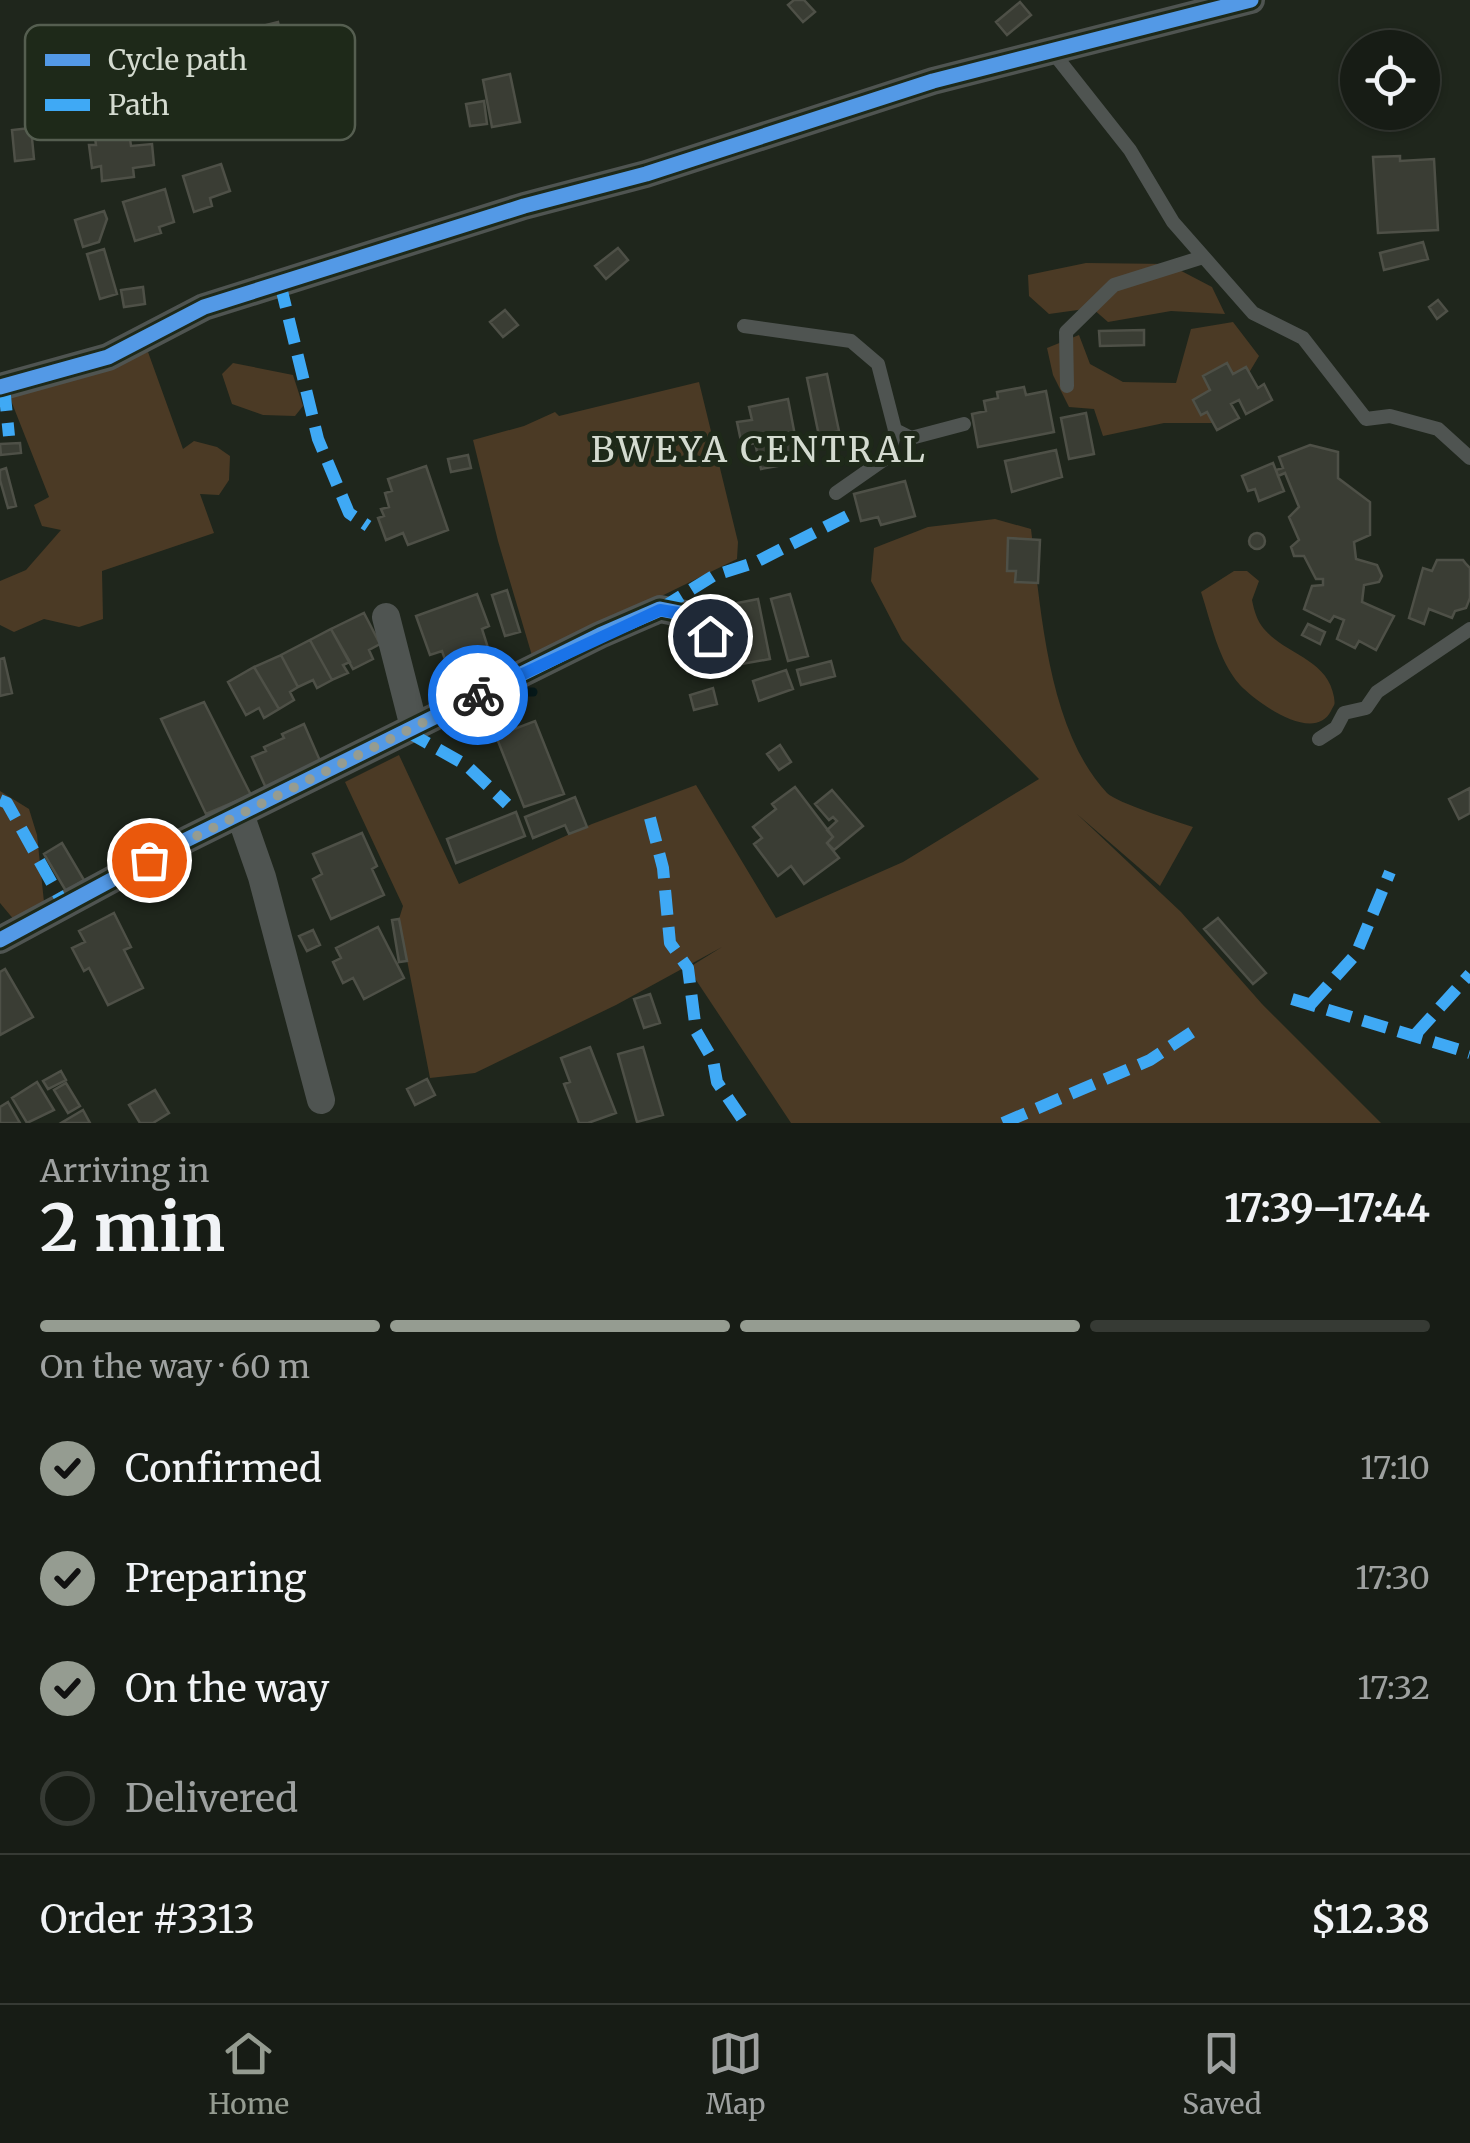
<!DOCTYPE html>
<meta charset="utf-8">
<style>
:root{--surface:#171c15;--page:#20251e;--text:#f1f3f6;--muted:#9ea1a0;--line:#363a34;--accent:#959c91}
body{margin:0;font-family:Merriweather,serif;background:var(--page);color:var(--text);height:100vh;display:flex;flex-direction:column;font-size:38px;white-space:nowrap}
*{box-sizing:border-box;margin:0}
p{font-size:32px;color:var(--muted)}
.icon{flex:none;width:55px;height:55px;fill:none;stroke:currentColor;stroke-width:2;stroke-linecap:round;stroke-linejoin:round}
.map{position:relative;height:1123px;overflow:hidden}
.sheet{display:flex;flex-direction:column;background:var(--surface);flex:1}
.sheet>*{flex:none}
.controls{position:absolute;left:1340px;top:30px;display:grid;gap:20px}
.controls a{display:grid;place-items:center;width:100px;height:100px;border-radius:50%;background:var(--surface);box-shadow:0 2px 8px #0004,0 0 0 2px var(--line);font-size:50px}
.pin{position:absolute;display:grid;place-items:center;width:85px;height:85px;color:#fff;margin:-42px;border:5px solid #fff;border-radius:50%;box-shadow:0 2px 10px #0007}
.courier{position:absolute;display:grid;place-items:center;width:100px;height:100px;margin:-50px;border:8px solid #1a73e8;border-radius:50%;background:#fff;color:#222;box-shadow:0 2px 12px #0007}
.summary em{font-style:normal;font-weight:700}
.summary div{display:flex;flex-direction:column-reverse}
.summary{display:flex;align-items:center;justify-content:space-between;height:170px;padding:0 40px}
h1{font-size:65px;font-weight:700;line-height:75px}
.bar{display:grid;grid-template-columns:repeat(4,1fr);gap:15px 10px;align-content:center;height:120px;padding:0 40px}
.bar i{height:12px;border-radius:8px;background:var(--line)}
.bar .current{background:var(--accent)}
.bar p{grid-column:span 4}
.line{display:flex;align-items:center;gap:25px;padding:0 40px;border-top:2px solid var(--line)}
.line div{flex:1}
ol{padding:0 40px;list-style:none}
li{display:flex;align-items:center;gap:30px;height:110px}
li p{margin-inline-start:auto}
li .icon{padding:10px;border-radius:50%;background:var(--accent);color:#111;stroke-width:4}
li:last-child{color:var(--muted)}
li i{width:55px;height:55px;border:5px solid var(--line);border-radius:50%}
.tab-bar{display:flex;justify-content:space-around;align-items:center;height:140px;border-top:2px solid var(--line);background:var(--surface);font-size:28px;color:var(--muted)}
.tab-bar a{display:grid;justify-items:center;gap:5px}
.tab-bar .current{color:var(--accent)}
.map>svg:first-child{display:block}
.green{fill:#4b3a25}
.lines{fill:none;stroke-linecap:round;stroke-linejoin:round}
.stream{stroke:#06191a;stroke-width:9}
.building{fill:#3a3d34;stroke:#4e5047;stroke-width:2.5}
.service{stroke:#4f5451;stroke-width:14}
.minor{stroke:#4f5451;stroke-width:28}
.quiet{stroke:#3fa9f5;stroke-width:12;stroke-dasharray:25 12;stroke-linecap:butt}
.cycleway-casing{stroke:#1e2919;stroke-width:21}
.cycleway{stroke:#5399e6;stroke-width:15}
.done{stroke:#959c91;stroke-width:10;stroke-dasharray:0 18}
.route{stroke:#1a73e8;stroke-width:12}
.labels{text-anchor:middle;stroke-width:10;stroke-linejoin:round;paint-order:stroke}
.quarter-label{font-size:35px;letter-spacing:2.5px;fill:#d4dbd0;stroke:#1e2919}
.key{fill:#1e2919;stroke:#555e50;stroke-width:2.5}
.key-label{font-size:28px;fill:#d4dbd0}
</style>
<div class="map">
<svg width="1470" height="1123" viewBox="0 0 1470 1123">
<rect width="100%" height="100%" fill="#1f261c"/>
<path class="green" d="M1086 263 1168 264 1212 287 1225 314 1171 311 1108 322 1092 308 1049 314 1029 296 1028 275Z
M1233 322 1259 356 1219 423H1164L1103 436 1094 409 1069 407 1053 375 1047 348 1079 335 1090 364 1123 382 1176 383 1191 329Z
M148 352 183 449 194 441 217 447 230 456 229 480 219 495 200 494 214 533 102 571 103 619 79 627 44 619 14 632 0 625V581L26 570 61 530 42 526 34 505 49 497 10 398Z
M233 363 293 375 303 406 295 416 263 415 232 404 222 374Z
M699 382 738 542 737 559 533 659 498 541 473 440 524 426 555 412 559 416Z
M995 519 1031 529C1041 611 1048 730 1107 793 1117 803 1175 821 1193 827L1160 886 1077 814 1181 912 1262 1004 1381 1123H791L688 968 722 947 616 1005 475 1073 430 1078 399 919 403 906 345 782 399 755 459 884 592 824 696 785 776 918 903 862 1039 779 902 640 871 581 874 548 928 527Z
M1234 571H1247L1259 581 1252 600C1254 610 1257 621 1264 629 1285 654 1328 659 1334 697 1335 706 1335 703 1331 711 1314 744 1257 703 1240 685 1218 660 1211 622 1201 592Z
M0 791 29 809 37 835 44 902 15 921 0 903Z"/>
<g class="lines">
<path class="stream" d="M507 692H533"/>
</g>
<path class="building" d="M794 0H804L815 12 803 22 788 5Z
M1020 2 1031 15 1007 35 996 22Z
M278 22 284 48 239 58 234 33Z
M510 74 520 122 492 127 483 80Z
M484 101 487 124 470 126 466 104Z
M127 118 131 146 152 144 154 165 133 168 134 177 102 181 101 166 92 168 89 145H96L93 122Z
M31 128 34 159 15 161 12 130Z
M1400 156V161L1434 159 1438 230 1378 233 1373 157Z
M221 164 230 191 210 198 212 206 194 212 183 176Z
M165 189 174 222 159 227 161 233 135 241 123 202Z
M104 211 107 219 99 242 83 247 75 220Z
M1423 242 1428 259 1384 270 1380 253Z
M618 248 628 260 606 279 595 266Z
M104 249 117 294 100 299 87 254Z
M143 287 145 304 124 307 121 290Z
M1438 300 1447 311 1437 319 1429 307Z
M505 310 518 325 503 337 490 322Z
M1144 330V345L1100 346 1099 331Z
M1227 363 1233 374 1246 367 1258 388 1264 384 1272 400 1246 414 1239 400 1231 404 1239 418 1217 430 1207 412 1201 415 1193 400 1210 390 1203 376Z
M827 374 839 431 819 436 807 378Z
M1024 387 1026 395 1046 391 1054 432 978 447 972 414 986 411 984 401 998 398 997 392Z
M788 399 800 462 761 469 755 443 742 446 737 422 752 420 749 407Z
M1086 413 1094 454 1069 459 1061 418Z
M20 443 21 453 1 455 0 444Z
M1310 445 1338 452V478L1370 502V535L1354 542 1356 559 1377 565 1382 576 1379 582 1364 585 1362 602 1394 616 1376 650 1359 641 1355 648 1337 639 1344 620 1334 616 1330 622 1304 609 1312 586 1323 585V579H1316L1304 556H1294L1291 547 1299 540 1289 517 1299 507 1285 473 1278 476 1276 470 1283 468 1279 457Z
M1056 450 1062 477 1012 492 1005 461Z
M468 455 471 468 451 472 448 459Z
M1273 463 1284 491 1259 501 1255 489 1248 491 1242 476Z
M426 466 448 530 408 545 403 533 386 540 378 518 384 516 381 509 389 507 385 493 392 491 388 479Z
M6 468 16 506 8 508 0 480V470Z
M905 481 915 516 881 525 878 517 861 521 854 494Z
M1249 541a8 8 0 1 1 16 0a8 8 0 1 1-16 0Z
M1008 538 1040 540 1038 583 1015 582 1016 571H1007Z
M1437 560H1463L1466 564 1470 568V598L1466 608 1455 611 1452 618 1429 609 1424 624 1409 618 1423 568 1432 571Z
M507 590 520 632 505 636 492 595Z
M477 594 489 626 482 629 489 651 480 655 484 665 451 676 442 651 430 655 416 616Z
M790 594 808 656 788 661 771 599Z
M758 599 770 659 730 666 723 626 731 624 727 605Z
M364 613 380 644 369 650 373 659 353 669 331 629Z
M1308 624 1325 632 1320 644 1302 635Z
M331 629 350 662 343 665 348 673 332 680 310 640Z
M310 640 332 680 317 688 313 680 298 687 281 655Z
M281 655 298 687 290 692 294 700 279 709 254 667Z
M4 658 12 693 0 696V659Z
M831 661 835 676 801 685 797 670Z
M254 667 279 709 264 718 259 708 246 715 228 682Z
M786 670 793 689 759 701 753 681Z
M713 688 717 704 694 710 690 695Z
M204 702 251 795 206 814 161 719Z
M535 721 564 794 524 807 496 736Z
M304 724 321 763 266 788 252 757 266 751 264 747 284 738 282 734Z
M780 745 791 762 779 770 767 754Z
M795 787 833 837 827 843 839 858 804 884 791 866 778 876 754 844 762 838 753 827 776 809 772 804Z
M1470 788V813L1459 819 1449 799Z
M832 790 863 826 834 850 827 843 833 837 827 830 837 821 833 817 829 820 815 804Z
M575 797 587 827 569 834 565 825 533 838 525 817Z
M516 812 525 836 456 863 447 839Z
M362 833 377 866 372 869 384 895 331 919 313 879 322 874 313 854Z
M62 843 84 880 66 891 44 854Z
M114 913 131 947 124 950 143 988 108 1005 89 968 84 971 72 948 85 942 79 931Z
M1218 918 1266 973 1253 984 1204 929Z
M399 919 407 961 399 962 392 920Z
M378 927 404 978 364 999 353 978 343 983 333 962 341 958 336 948Z
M313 930 320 945 307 951 299 936Z
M5 969 33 1017 0 1035V972Z
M650 994 660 1023 644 1028 634 999Z
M590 1047 616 1113 588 1123H579L564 1084 570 1082 561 1058Z
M643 1047 663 1115 637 1122 618 1054Z
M61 1071 66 1080 48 1089 43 1081Z
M427 1079 435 1095 415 1105 407 1089Z
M37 1082 54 1110 27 1123 12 1098Z
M66 1083 80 1106 68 1113 54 1090Z
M155 1090 169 1113 153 1123H140L129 1105Z
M8 1102 20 1123H0V1107Z
M83 1110 90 1123H61Z"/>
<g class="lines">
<path class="service" d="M1051 50 1130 150 1173 222 1253 313 1303 338 1366 419 1390 416 1438 429 1470 458
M744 326 851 341 878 364 895 430 911 438 964 424
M1067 386 1066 332 1114 285 1203 257
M836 493 889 456 895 430
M1319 739 1336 728 1344 713 1366 708 1377 692 1470 629"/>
<path class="minor" d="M0 387 108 357 204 307 524 206 646 174 933 81 1251 0
M386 617 414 727
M240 814 262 877 321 1100
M0 940 178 844 600 635 660 609 685 614 710 636"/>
<path class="quiet" d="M280 283 318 439 349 513 368 526
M4 386 9 436
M660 609 713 576 756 562 847 516
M406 731 466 765 507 804
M0 800 7 803 64 905
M650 818 663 868 670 943 688 968 696 1031 713 1060 717 1082 745 1123
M1292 999 1470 1053
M1311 1004 1356 954 1390 872
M1415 1035 1470 974
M1003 1123 1150 1060 1195 1030"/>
<defs>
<path id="cycleway" d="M0 387 108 357 204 307 524 206 646 174 933 81 1251 0
M0 940 178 844 600 635 660 609 685 614 710 636"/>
</defs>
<use href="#cycleway" class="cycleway-casing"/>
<use href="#cycleway" class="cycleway"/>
</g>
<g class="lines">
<path class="done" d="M149 860 478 695"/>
<path class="route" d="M478 695 660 610 685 614 710 636"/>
</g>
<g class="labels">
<g class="quarter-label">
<text x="759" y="462">BWEYA CENTRAL</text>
</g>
</g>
<rect x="25" y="25" width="330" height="115" rx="15" class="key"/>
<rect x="45" y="54" width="45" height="12" fill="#5399e6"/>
<rect x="45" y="99" width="45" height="12" fill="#3fa9f5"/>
<g class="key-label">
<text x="108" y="70">Cycle path</text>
<text x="108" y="115">Path</text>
</g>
</svg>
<div class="controls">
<a><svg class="icon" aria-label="locate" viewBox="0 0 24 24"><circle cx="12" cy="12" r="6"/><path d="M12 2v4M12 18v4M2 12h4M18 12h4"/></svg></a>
</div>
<div class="pin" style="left:149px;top:860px;background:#ea580c"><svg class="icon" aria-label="bag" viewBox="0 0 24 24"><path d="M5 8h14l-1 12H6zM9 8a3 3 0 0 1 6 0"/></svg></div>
<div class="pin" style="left:710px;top:636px;background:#1f2937"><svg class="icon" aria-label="home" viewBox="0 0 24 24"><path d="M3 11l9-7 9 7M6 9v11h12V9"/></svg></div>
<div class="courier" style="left:478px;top:695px"><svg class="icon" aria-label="bike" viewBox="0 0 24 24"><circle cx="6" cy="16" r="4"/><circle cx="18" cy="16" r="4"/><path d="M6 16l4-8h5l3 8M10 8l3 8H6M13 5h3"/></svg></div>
</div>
<section class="sheet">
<div class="summary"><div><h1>2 min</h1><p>Arriving in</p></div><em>17:39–17:44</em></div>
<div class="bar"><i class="current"></i><i class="current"></i><i class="current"></i><i></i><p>On the way · 60 m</p></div>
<ol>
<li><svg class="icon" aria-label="check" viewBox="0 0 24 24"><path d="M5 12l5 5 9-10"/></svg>Confirmed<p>17:10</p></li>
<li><svg class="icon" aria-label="check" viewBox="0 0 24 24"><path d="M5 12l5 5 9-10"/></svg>Preparing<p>17:30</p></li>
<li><svg class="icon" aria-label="check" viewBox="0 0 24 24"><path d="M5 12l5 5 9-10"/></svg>On the way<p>17:32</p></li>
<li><i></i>Delivered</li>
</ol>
<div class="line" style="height:130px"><div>Order #3313</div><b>$12.38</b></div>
</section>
<nav class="tab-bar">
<a class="current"><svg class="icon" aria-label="home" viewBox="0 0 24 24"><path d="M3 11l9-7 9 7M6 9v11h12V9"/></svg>Home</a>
<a><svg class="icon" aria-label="map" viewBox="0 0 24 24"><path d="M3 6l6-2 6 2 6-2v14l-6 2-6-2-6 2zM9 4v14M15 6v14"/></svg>Map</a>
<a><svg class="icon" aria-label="saved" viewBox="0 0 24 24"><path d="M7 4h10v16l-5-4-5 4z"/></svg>Saved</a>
</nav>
